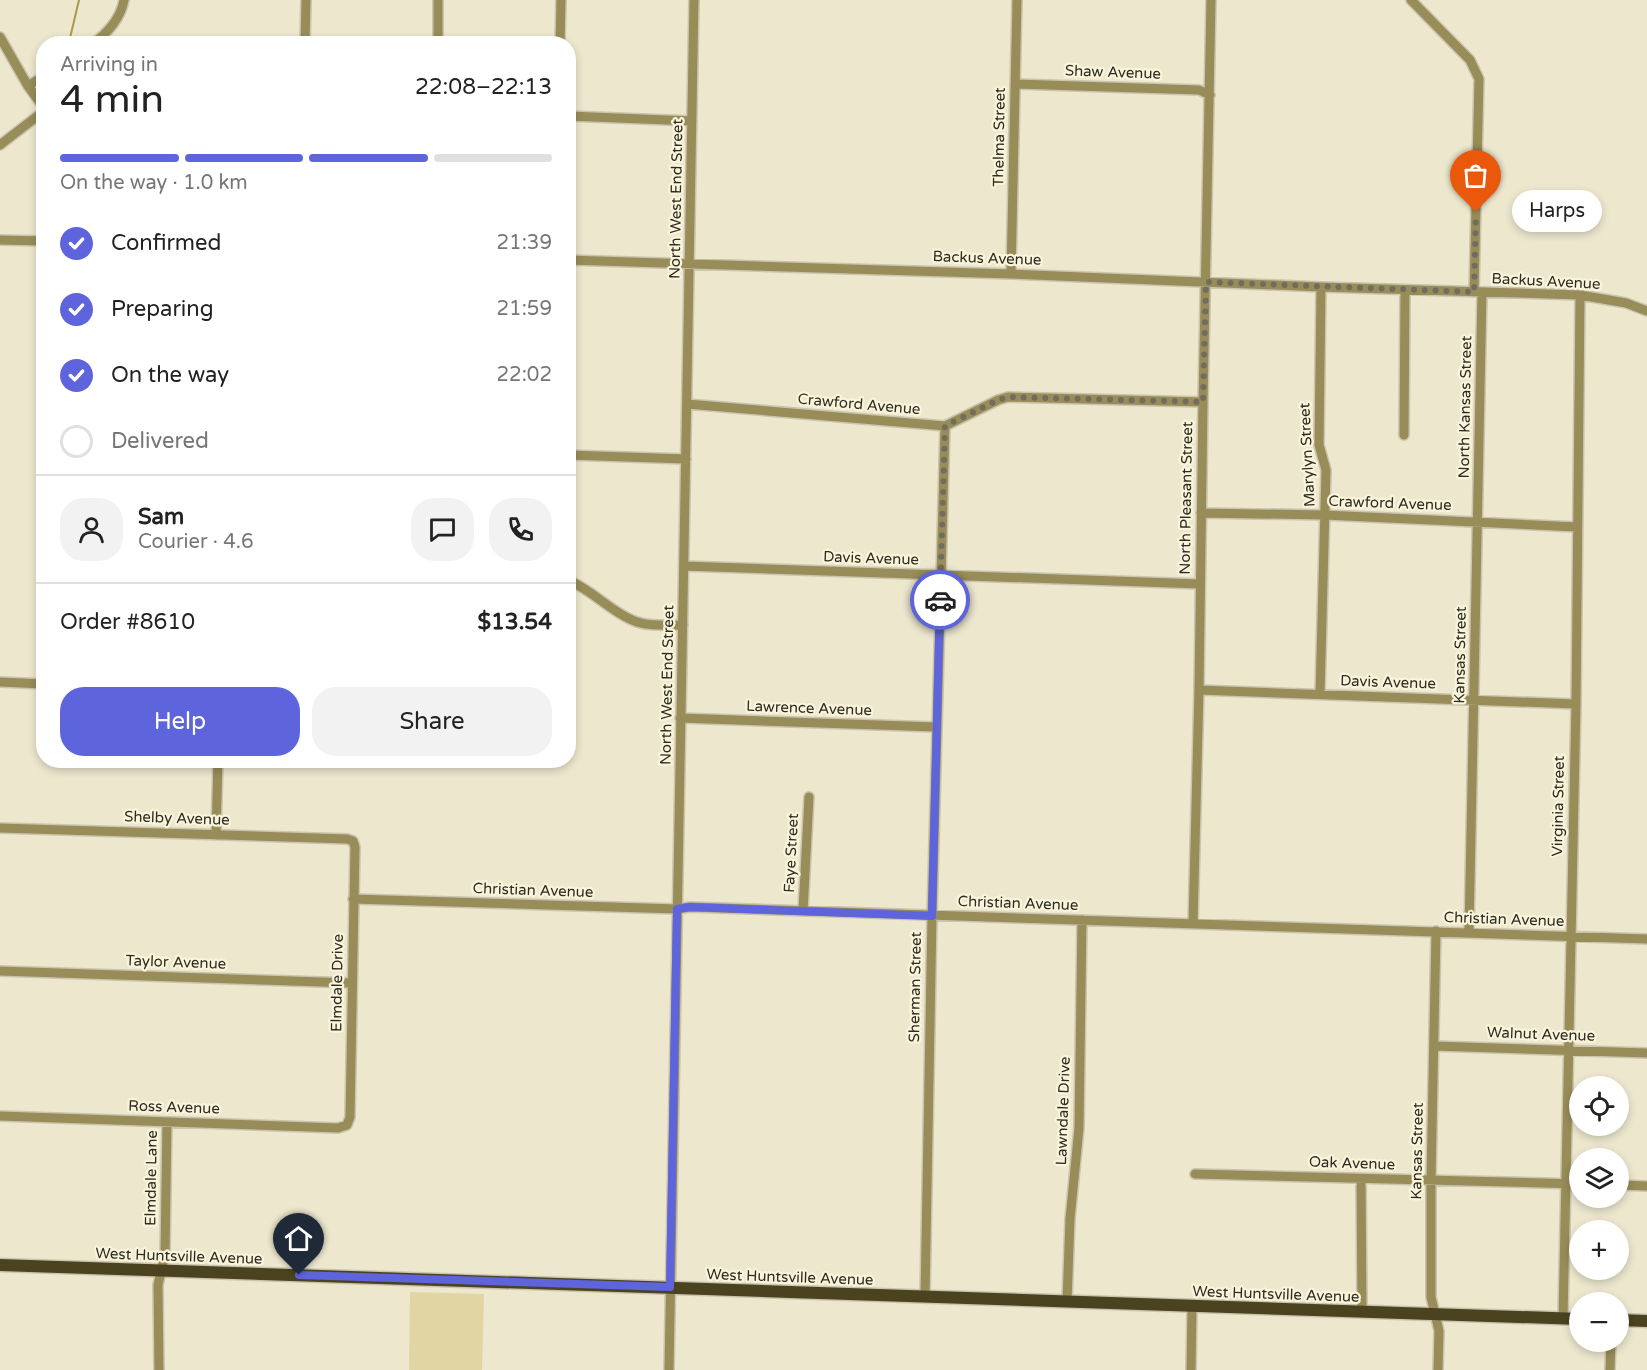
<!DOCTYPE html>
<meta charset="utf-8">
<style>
:root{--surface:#fff;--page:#f2f2f2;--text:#222;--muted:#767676;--line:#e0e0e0;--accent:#5d64dc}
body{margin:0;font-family:"Varela Round",sans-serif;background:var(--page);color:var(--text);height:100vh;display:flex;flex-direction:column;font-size:22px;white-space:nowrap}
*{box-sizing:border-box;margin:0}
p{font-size:20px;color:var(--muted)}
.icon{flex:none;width:33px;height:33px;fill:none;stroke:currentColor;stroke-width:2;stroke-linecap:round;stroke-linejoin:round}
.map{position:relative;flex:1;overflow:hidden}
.side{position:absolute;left:36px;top:36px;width:540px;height:732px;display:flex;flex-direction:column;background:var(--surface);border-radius:24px;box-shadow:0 3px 9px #0003}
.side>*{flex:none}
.fabs{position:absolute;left:1569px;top:1076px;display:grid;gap:12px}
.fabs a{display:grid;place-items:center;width:60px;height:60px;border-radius:50%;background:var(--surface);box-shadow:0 3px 9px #0003;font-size:30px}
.pin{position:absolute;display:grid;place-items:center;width:51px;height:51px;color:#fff;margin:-62px -26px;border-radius:50% 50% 50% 0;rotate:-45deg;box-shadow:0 0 6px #0007}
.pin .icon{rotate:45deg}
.courier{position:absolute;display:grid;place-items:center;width:60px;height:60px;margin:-30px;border:4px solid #5d64dc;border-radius:50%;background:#fff;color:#222;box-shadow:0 2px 8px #0007}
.bubble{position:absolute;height:42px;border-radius:21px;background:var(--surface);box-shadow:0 3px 9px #0003;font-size:20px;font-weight:600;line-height:42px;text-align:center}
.head em{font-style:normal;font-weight:600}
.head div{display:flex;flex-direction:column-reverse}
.head{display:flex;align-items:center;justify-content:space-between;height:102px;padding:0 24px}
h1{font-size:39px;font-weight:600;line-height:45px}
.bar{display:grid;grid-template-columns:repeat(4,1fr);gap:9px 6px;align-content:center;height:72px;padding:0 24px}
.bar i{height:8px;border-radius:4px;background:var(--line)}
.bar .on{background:var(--accent)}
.bar p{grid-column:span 4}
.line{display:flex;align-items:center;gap:15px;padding:0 24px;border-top:2px solid var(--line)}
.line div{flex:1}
.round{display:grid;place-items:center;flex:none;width:63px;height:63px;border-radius:24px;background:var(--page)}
ol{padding:0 24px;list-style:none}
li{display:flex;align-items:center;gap:18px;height:66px}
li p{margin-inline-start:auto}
li .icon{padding:6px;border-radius:50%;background:var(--accent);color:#fff;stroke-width:4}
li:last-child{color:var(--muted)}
li i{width:33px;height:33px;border:3px solid var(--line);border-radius:50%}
.cta{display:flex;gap:12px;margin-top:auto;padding:12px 24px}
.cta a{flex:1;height:69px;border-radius:24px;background:var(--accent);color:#fff;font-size:24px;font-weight:600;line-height:69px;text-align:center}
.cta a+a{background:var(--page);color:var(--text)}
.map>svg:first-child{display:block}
.green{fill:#e1d5a3}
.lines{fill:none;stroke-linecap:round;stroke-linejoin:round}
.stream{stroke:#ab994e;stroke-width:2}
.minor-casing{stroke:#cbc5af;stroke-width:12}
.major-casing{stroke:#cbc5af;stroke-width:15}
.minor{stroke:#988c58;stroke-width:9}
.major{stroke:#4b421f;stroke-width:12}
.done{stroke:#716d5e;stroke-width:6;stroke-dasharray:0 10.8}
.route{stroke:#5d64dc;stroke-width:8}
.labels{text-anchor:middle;stroke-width:4.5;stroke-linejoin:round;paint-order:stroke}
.street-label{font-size:15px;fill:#2e2b22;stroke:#faf4db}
</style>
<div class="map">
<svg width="1647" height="1370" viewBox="0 0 1647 1370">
<rect width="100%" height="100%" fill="#ede7ce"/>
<path class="green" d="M410 1292 484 1294 482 1370H409Z"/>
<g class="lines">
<path class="stream" d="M72 44 70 38 79 0"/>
<defs>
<path id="minor" d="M1411 0 1470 60 1479 79 1474 292
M0 37 28 86 44 108
M92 44C107 34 121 18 124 0
M305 44 306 0
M438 44V0
M560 44 561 0
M1015 84 1199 90 1210 95
M28 86 44 76
M568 116 692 121
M0 145 44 111
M0 240 44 241
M568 260 1011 274 1321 287 1580 295 1626 303 1647 311
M1011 274 1017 0
M687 404 945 426 998 400 1008 397 1203 402
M1404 435 1405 290
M568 455 686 459
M1201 513 1325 515 1577 527
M684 566 1200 584
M568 580C592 590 609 610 632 620 647 627 667 625 683 625
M0 682 44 684
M1199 690 1576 704
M1320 694 1326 470 1319 445 1321 287
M680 718 936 727
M0 828 347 839 353 841 355 847 350 1117 347 1125 338 1128 0 1116
M216 835 218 760
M353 899 677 909 690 907 1647 939
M803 911 809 797
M1193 924 1199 690 1203 402 1211 0
M1436 931 1431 1180V1297L1439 1331 1438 1370
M1469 932 1482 292
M0 971 352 983
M1434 1046 1647 1053
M1195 1174 1580 1184
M1361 1179 1362 1312
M1618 1185 1647 1186
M925 1297 932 916 945 426
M1067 1302 1070 1219 1079 1128 1082 920
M1563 1318 1576 704 1580 295
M159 1370 158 1285 165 1254 167 1122
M669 1370 694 0
M1191 1370 1192 1307
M1610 1370 1611 1341"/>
<path id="major" d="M0 1265C527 1282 1053 1302 1580 1319
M1618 1320 1647 1321"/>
</defs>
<use href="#minor" class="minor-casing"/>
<use href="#major" class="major-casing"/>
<use href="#minor" class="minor"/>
<use href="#major" class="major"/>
</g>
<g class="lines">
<path class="done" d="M940 600 945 426 998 400 1008 397 1203 402 1206 282 1474 292 1476 212"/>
<path class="route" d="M299 1275 670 1287 677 909 690 907 932 916 940 600"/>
</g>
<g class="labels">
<g class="street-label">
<text transform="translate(1113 72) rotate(2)" y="5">Shaw Avenue</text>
<text transform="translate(999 137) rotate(-89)" y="5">Thelma Street</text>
<text transform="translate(676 199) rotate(-89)" y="5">North West End Street</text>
<text transform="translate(987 258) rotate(2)" y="5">Backus Avenue</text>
<text transform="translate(1546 281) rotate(3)" y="5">Backus Avenue</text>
<text transform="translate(859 404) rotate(5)" y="5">Crawford Avenue</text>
<text transform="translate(1465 407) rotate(-89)" y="5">North Kansas Street</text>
<text transform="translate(1307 455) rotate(-93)" y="5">Marylyn Street</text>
<text transform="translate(1186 498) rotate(-89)" y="5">North Pleasant Street</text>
<text transform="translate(1390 503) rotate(2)" y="5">Crawford Avenue</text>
<text transform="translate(871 558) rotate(2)" y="5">Davis Avenue</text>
<text transform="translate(1460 655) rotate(-89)" y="5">Kansas Street</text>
<text transform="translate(1388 682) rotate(2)" y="5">Davis Avenue</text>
<text transform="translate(667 685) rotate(-89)" y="5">North West End Street</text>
<text transform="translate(809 708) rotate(2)" y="5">Lawrence Avenue</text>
<text transform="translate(1558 806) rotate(-89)" y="5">Virginia Street</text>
<text transform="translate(177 818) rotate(2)" y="5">Shelby Avenue</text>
<text transform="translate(791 853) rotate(-87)" y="5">Faye Street</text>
<text transform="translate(533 890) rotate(2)" y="5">Christian Avenue</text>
<text transform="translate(1018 903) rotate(2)" y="5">Christian Avenue</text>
<text transform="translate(1504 919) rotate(2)" y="5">Christian Avenue</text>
<text transform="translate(176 962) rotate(2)" y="5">Taylor Avenue</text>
<text transform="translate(337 983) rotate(-89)" y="5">Elmdale Drive</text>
<text transform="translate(915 987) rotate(-89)" y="5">Sherman Street</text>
<text transform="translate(1541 1034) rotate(2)" y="5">Walnut Avenue</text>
<text transform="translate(174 1107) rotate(2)" y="5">Ross Avenue</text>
<text transform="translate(1063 1111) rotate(-88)" y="5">Lawndale Drive</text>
<text transform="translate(1417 1151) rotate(-89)" y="5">Kansas Street</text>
<text transform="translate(1352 1163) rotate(2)" y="5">Oak Avenue</text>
<text transform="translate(151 1178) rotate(-89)" y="5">Elmdale Lane</text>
<text transform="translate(179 1256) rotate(2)" y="5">West Huntsville Avenue</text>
<text transform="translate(790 1277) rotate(2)" y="5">West Huntsville Avenue</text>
<text transform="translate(1276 1294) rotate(2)" y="5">West Huntsville Avenue</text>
</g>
</g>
</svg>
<div class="fabs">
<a><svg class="icon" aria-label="locate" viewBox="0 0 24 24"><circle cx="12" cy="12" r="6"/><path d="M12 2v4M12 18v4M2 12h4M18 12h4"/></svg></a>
<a><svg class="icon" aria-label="layers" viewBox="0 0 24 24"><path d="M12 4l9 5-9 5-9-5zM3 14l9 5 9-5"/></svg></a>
<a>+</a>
<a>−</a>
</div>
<div class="pin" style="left:1476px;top:212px;background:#ea580c"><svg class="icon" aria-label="bag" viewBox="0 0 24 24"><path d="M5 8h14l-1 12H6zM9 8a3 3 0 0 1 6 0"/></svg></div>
<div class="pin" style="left:299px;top:1275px;background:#1f2937"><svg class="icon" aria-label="home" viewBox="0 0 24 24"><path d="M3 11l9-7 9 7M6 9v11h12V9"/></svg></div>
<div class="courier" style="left:940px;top:600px"><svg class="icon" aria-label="car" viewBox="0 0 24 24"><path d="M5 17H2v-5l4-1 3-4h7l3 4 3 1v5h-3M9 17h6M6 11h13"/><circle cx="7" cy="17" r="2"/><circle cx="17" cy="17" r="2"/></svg></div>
<div class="bubble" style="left:1512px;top:190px;width:90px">Harps</div>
<section class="side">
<div class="head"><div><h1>4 min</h1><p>Arriving in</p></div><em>22:08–22:13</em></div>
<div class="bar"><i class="on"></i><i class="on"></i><i class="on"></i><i></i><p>On the way · 1.0 km</p></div>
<ol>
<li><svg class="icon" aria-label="check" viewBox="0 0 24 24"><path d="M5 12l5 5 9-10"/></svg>Confirmed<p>21:39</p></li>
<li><svg class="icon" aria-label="check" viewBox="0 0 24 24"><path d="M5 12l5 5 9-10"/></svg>Preparing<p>21:59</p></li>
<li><svg class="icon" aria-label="check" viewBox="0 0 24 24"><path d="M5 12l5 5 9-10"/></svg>On the way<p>22:02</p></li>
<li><i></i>Delivered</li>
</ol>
<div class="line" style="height:108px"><a class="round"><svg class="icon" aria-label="person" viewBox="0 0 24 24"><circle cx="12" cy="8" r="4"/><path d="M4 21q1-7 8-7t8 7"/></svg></a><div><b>Sam</b><p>Courier · 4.6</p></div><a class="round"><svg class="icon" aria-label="chat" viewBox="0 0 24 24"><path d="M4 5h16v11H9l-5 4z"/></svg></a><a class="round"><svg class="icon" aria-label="phone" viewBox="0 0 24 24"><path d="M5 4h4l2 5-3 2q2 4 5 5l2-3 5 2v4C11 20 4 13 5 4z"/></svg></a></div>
<div class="line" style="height:78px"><div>Order #8610</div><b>$13.54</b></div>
<div class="cta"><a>Help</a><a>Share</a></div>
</section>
</div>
